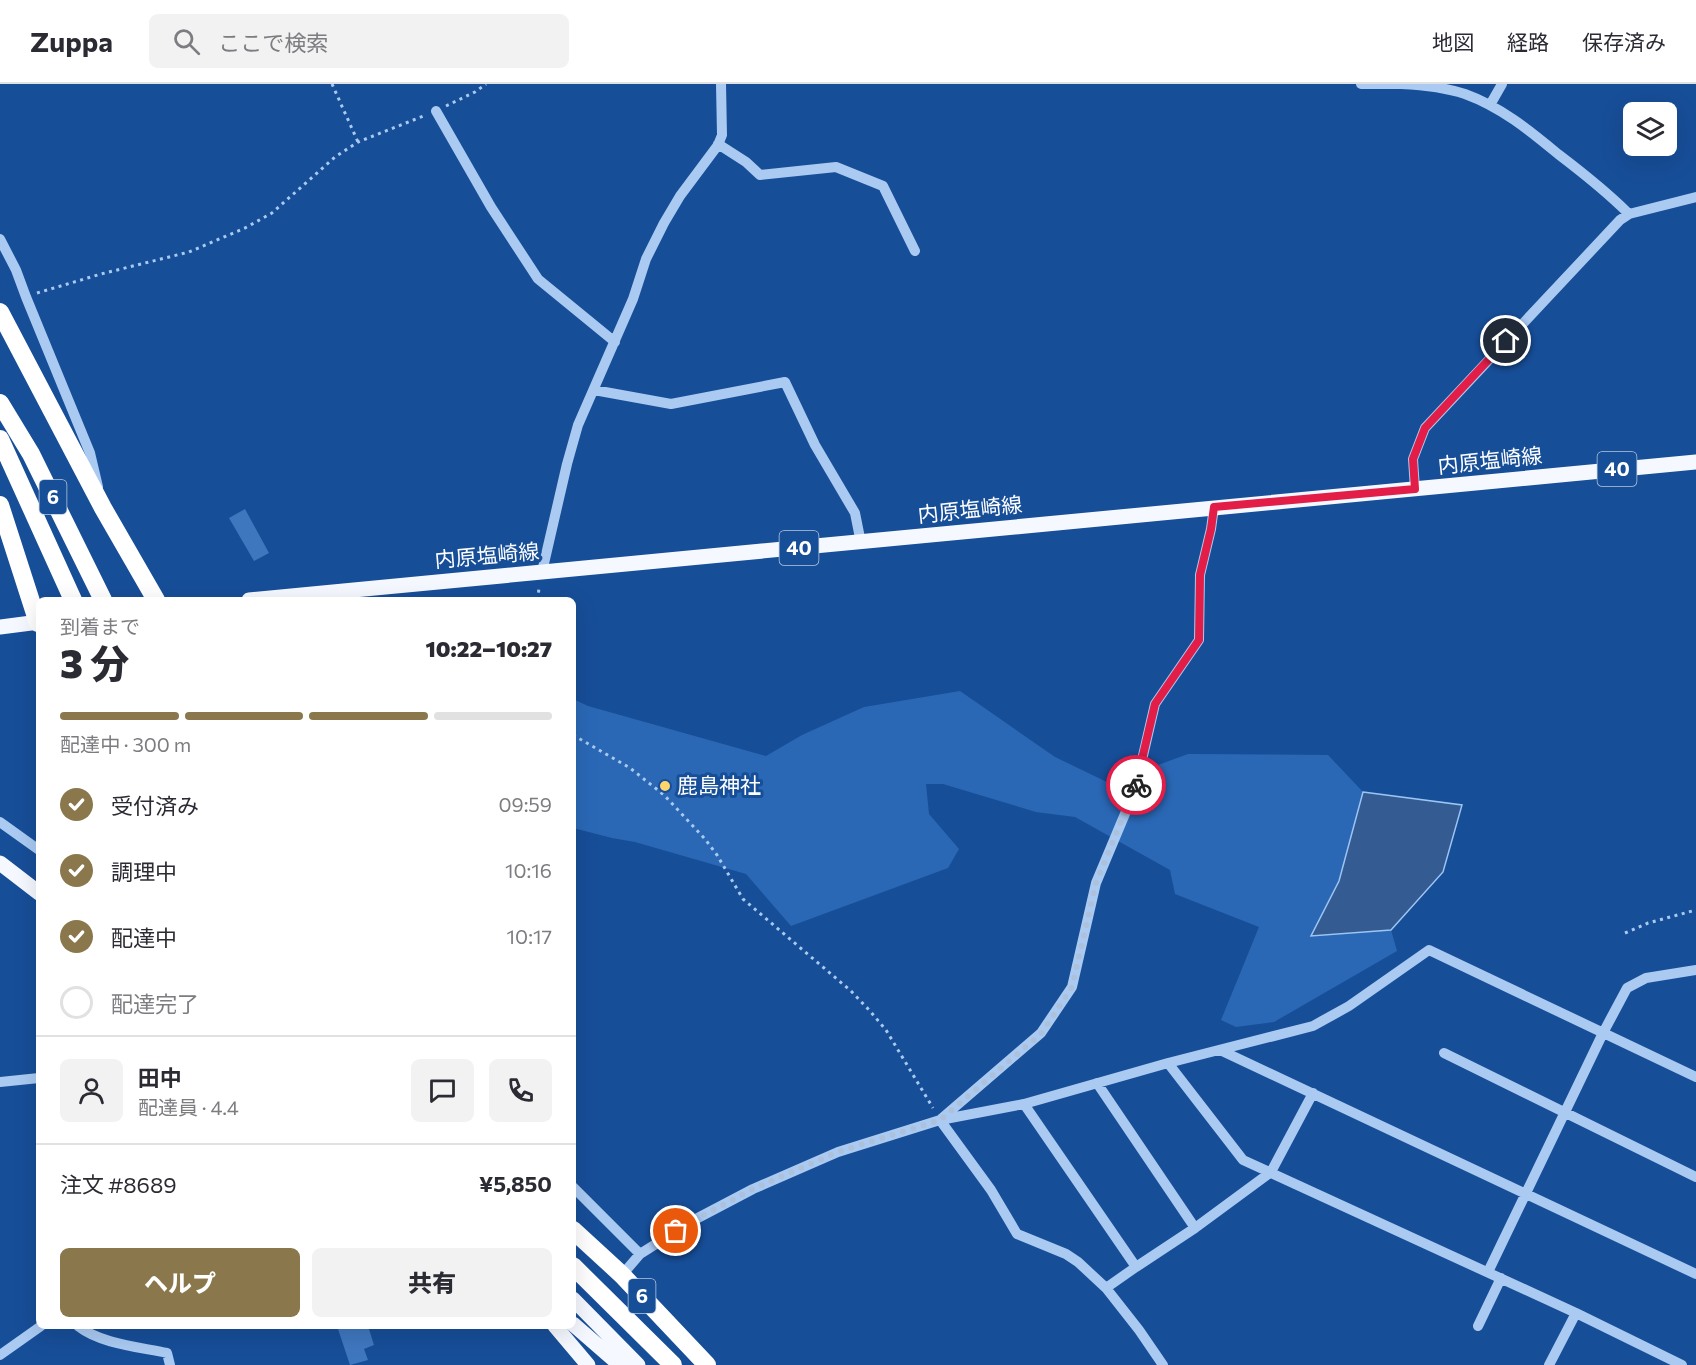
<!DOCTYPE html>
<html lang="ja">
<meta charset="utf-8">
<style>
:root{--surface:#fff;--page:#f2f2f3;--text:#2b2b33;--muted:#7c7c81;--line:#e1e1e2;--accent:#8a774c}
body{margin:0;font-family:Commissioner,"Noto Sans JP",sans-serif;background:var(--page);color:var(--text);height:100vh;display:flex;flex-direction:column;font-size:22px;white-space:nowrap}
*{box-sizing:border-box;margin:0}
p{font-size:20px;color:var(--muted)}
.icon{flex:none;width:33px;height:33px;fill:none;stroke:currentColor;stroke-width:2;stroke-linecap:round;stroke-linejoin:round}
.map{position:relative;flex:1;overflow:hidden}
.sheet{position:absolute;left:36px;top:513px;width:540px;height:732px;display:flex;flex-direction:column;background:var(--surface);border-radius:9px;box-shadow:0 6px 24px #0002}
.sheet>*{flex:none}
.controls{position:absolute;left:1623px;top:18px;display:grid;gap:12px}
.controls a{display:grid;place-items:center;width:54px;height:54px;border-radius:9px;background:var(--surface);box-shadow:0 6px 24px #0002;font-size:30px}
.pin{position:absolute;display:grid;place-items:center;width:51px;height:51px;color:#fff;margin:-26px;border:3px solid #fff;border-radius:50%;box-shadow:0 2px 6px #0007}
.courier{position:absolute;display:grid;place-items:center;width:60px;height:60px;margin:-30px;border:4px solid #e11d48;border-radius:50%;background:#fff;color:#222;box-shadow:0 2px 8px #0007}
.summary em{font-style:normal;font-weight:800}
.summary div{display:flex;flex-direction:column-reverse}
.summary{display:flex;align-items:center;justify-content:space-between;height:102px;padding:0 24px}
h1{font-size:39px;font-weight:800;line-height:45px}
.bar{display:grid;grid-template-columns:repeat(4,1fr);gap:9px 6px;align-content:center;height:72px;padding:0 24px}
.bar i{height:8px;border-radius:4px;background:var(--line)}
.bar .current{background:var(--accent)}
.bar p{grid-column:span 4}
.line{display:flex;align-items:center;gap:15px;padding:0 24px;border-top:2px solid var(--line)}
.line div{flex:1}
.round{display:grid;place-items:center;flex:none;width:63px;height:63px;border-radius:9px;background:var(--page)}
ol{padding:0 24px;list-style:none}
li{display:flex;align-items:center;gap:18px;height:66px}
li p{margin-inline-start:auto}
li .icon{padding:6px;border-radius:50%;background:var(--accent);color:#fff;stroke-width:4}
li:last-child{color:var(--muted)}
li i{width:33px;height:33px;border:3px solid var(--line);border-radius:50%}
.primary-button{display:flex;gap:12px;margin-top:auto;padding:12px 24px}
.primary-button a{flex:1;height:69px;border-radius:9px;background:var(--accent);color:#fff;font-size:24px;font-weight:800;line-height:69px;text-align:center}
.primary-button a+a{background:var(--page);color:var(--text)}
header{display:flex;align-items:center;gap:36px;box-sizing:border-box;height:84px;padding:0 30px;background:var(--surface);border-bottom:2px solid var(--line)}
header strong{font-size:28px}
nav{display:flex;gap:33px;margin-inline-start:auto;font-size:21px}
.search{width:420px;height:54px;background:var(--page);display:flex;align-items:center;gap:15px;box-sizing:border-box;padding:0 21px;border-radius:9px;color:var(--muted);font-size:22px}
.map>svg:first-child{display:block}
.green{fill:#2a68b6}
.water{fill:#345c92;stroke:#9dc5f4;stroke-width:1.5}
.building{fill:#3f77bf}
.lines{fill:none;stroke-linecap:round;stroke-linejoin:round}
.path{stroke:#aacaf2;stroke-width:3;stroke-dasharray:3 4.5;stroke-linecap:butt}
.minor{stroke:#aacaf2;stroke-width:10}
.major{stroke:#f5f9ff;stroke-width:15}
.highway{stroke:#fff;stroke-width:18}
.done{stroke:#aec1db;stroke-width:6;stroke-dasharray:0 10.8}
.route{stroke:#e11d48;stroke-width:8}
.poi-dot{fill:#ffd56b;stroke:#174e98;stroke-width:2}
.labels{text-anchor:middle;stroke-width:6;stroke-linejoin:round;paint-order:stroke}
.shield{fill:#174e98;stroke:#b9cae0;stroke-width:1.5}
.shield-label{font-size:20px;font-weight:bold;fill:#fff}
.street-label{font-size:21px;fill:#fff;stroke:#174e98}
.poi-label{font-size:21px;fill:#fff;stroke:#174e98;text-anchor:start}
</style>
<header>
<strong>Zuppa</strong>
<div class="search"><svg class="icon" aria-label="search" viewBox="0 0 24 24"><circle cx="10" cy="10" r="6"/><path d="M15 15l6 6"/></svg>ここで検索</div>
<nav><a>地図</a><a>経路</a><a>保存済み</a></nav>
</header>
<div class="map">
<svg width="1696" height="1281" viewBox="0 0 1696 1281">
<rect width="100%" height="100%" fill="#174e98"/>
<path class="green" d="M960 607 1055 673 1109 699 1188 670 1328 671 1363 708 1339 797 1312 851 1391 846 1397 867 1274 938 1236 943 1221 936 1259 843 1175 810 1170 786 1075 733 1036 728 943 700H926L929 730 959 765 948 784 791 842 746 790 635 758 612 754 573 744V615L588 622 766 672 802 651 864 623Z"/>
<path class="water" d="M1363 708 1462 721 1443 788 1391 846 1311 852 1339 797Z"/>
<path class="building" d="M245 425 269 469 254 477 229 434Z
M337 1242H368L374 1261 364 1265 368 1276 350 1281Z"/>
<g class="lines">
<path class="path" d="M332 0 358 58
M446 22 475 8 486 0
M37 209 101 190 189 168 245 144 272 129 335 73 358 58 426 31
M538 516 539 502
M573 651 630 684 664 711 705 755 717 771 743 815 851 907 870 927 886 946 933 1024
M1625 849 1648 839 1696 826"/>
<path class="minor" d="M1361 0H1400
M1401 0C1423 1 1444 3 1465 10 1501 23 1529 46 1558 70 1583 89 1607 108 1629 130
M1490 21 1502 0
M436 27 491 123 538 195 615 258
M718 60 746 78 760 91 836 83 883 102 915 167
M0 155 16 186 26 213 90 369 98 403
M594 306 671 320 785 298 815 361 855 429 861 459
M1415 405 1413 375 1425 344 1620 136 1629 130 1696 113
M542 488 567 380 578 341 633 215 646 175 664 139 680 112 718 61 722 51 721 0
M0 738 39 766
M1220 966 1696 1190
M1444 969 1696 1093
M1168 979 1243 1076 1576 1229 1682 1281
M0 998 39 994
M1097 999 1195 1144
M1024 1020 1136 1183
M941 1035 1041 949 1072 903 1096 799 1135 706 1155 620 1199 556 1200 491 1211 445 1214 423
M940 1036 991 1106 1017 1150 1066 1170 1078 1178 1106 1204 1139 1246 1163 1281
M573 1103 640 1170
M1488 1188 1603 949 1627 904 1646 894 1696 886
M622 1191 640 1170 694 1136 753 1105 838 1068 940 1036 1024 1020 1168 979 1313 942 1349 922 1429 866 1696 993
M1106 1204 1136 1183 1195 1144 1271 1088 1313 1009
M78 1242C101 1260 139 1263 167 1269L170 1281
M1478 1242 1501 1194
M0 1271 41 1242
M1549 1281 1576 1229"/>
<path class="major" d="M249 516 1696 378
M0 543 39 538
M0 779 39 809
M573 1215 638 1281
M573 1240 620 1281
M555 1242 588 1281"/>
<path class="highway" d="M0 228 103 424 156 516
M0 319 31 370 103 516
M0 355 73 516
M0 421 38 539
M573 1146 622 1191 707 1281
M573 1182 673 1281"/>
</g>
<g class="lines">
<path class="done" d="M676 1147 694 1136 753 1105 838 1068 940 1036 1041 950 1072 903 1096 799 1136 701"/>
<path class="route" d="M1136 701 1155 620 1199 556 1200 491 1211 445 1214 423 1415 405 1413 375 1425 344 1506 257"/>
</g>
<circle class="poi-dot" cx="665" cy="702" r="6"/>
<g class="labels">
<g class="shield">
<rect x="1597.5" y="368" width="39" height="34" rx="4.5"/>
<rect x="39.5" y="396" width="27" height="34" rx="4.5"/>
<rect x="779.5" y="447" width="39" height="34" rx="4.5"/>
<rect x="628.5" y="1195" width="27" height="34" rx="4.5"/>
</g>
<g class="shield-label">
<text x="1617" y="392">40</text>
<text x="53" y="420">6</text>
<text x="799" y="471">40</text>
<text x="642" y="1219">6</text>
</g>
<g class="street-label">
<text transform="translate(1490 377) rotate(-6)" y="7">内原塩崎線</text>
<text transform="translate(970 426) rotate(-6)" y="7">内原塩崎線</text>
<text transform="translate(487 472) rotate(-5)" y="7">内原塩崎線</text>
</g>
<g class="poi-label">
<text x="677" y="709">鹿島神社</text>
</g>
</g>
</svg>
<div class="controls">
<a><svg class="icon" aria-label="layers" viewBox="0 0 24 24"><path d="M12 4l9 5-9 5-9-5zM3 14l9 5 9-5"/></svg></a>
</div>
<div class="pin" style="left:676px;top:1147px;background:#ea580c"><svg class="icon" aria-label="bag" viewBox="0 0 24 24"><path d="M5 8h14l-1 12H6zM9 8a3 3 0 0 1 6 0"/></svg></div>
<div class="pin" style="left:1506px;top:257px;background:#1f2937"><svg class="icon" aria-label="home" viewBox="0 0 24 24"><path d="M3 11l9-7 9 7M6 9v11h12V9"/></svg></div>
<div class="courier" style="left:1136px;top:701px"><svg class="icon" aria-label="bike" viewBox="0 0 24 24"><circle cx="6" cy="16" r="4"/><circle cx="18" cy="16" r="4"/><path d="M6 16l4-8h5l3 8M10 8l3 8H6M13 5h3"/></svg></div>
<section class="sheet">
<div class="summary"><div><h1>3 分</h1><p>到着まで</p></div><em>10:22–10:27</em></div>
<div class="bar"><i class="current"></i><i class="current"></i><i class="current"></i><i></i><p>配達中 · 300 m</p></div>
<ol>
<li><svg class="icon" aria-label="check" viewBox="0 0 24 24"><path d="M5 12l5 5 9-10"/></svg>受付済み<p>09:59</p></li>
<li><svg class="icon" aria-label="check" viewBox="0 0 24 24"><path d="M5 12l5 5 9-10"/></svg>調理中<p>10:16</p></li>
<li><svg class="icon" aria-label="check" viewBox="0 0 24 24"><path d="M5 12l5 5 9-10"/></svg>配達中<p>10:17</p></li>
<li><i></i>配達完了</li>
</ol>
<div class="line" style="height:108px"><a class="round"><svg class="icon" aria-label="person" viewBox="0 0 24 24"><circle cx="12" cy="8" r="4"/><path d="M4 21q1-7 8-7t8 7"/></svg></a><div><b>田中</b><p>配達員 · 4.4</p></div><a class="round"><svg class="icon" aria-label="chat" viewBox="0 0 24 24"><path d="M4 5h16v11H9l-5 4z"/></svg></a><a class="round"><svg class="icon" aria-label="phone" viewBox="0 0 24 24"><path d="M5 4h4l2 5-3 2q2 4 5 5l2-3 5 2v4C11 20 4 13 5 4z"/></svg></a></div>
<div class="line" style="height:78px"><div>注文 #8689</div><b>¥5,850</b></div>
<div class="primary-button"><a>ヘルプ</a><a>共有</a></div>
</section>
</div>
